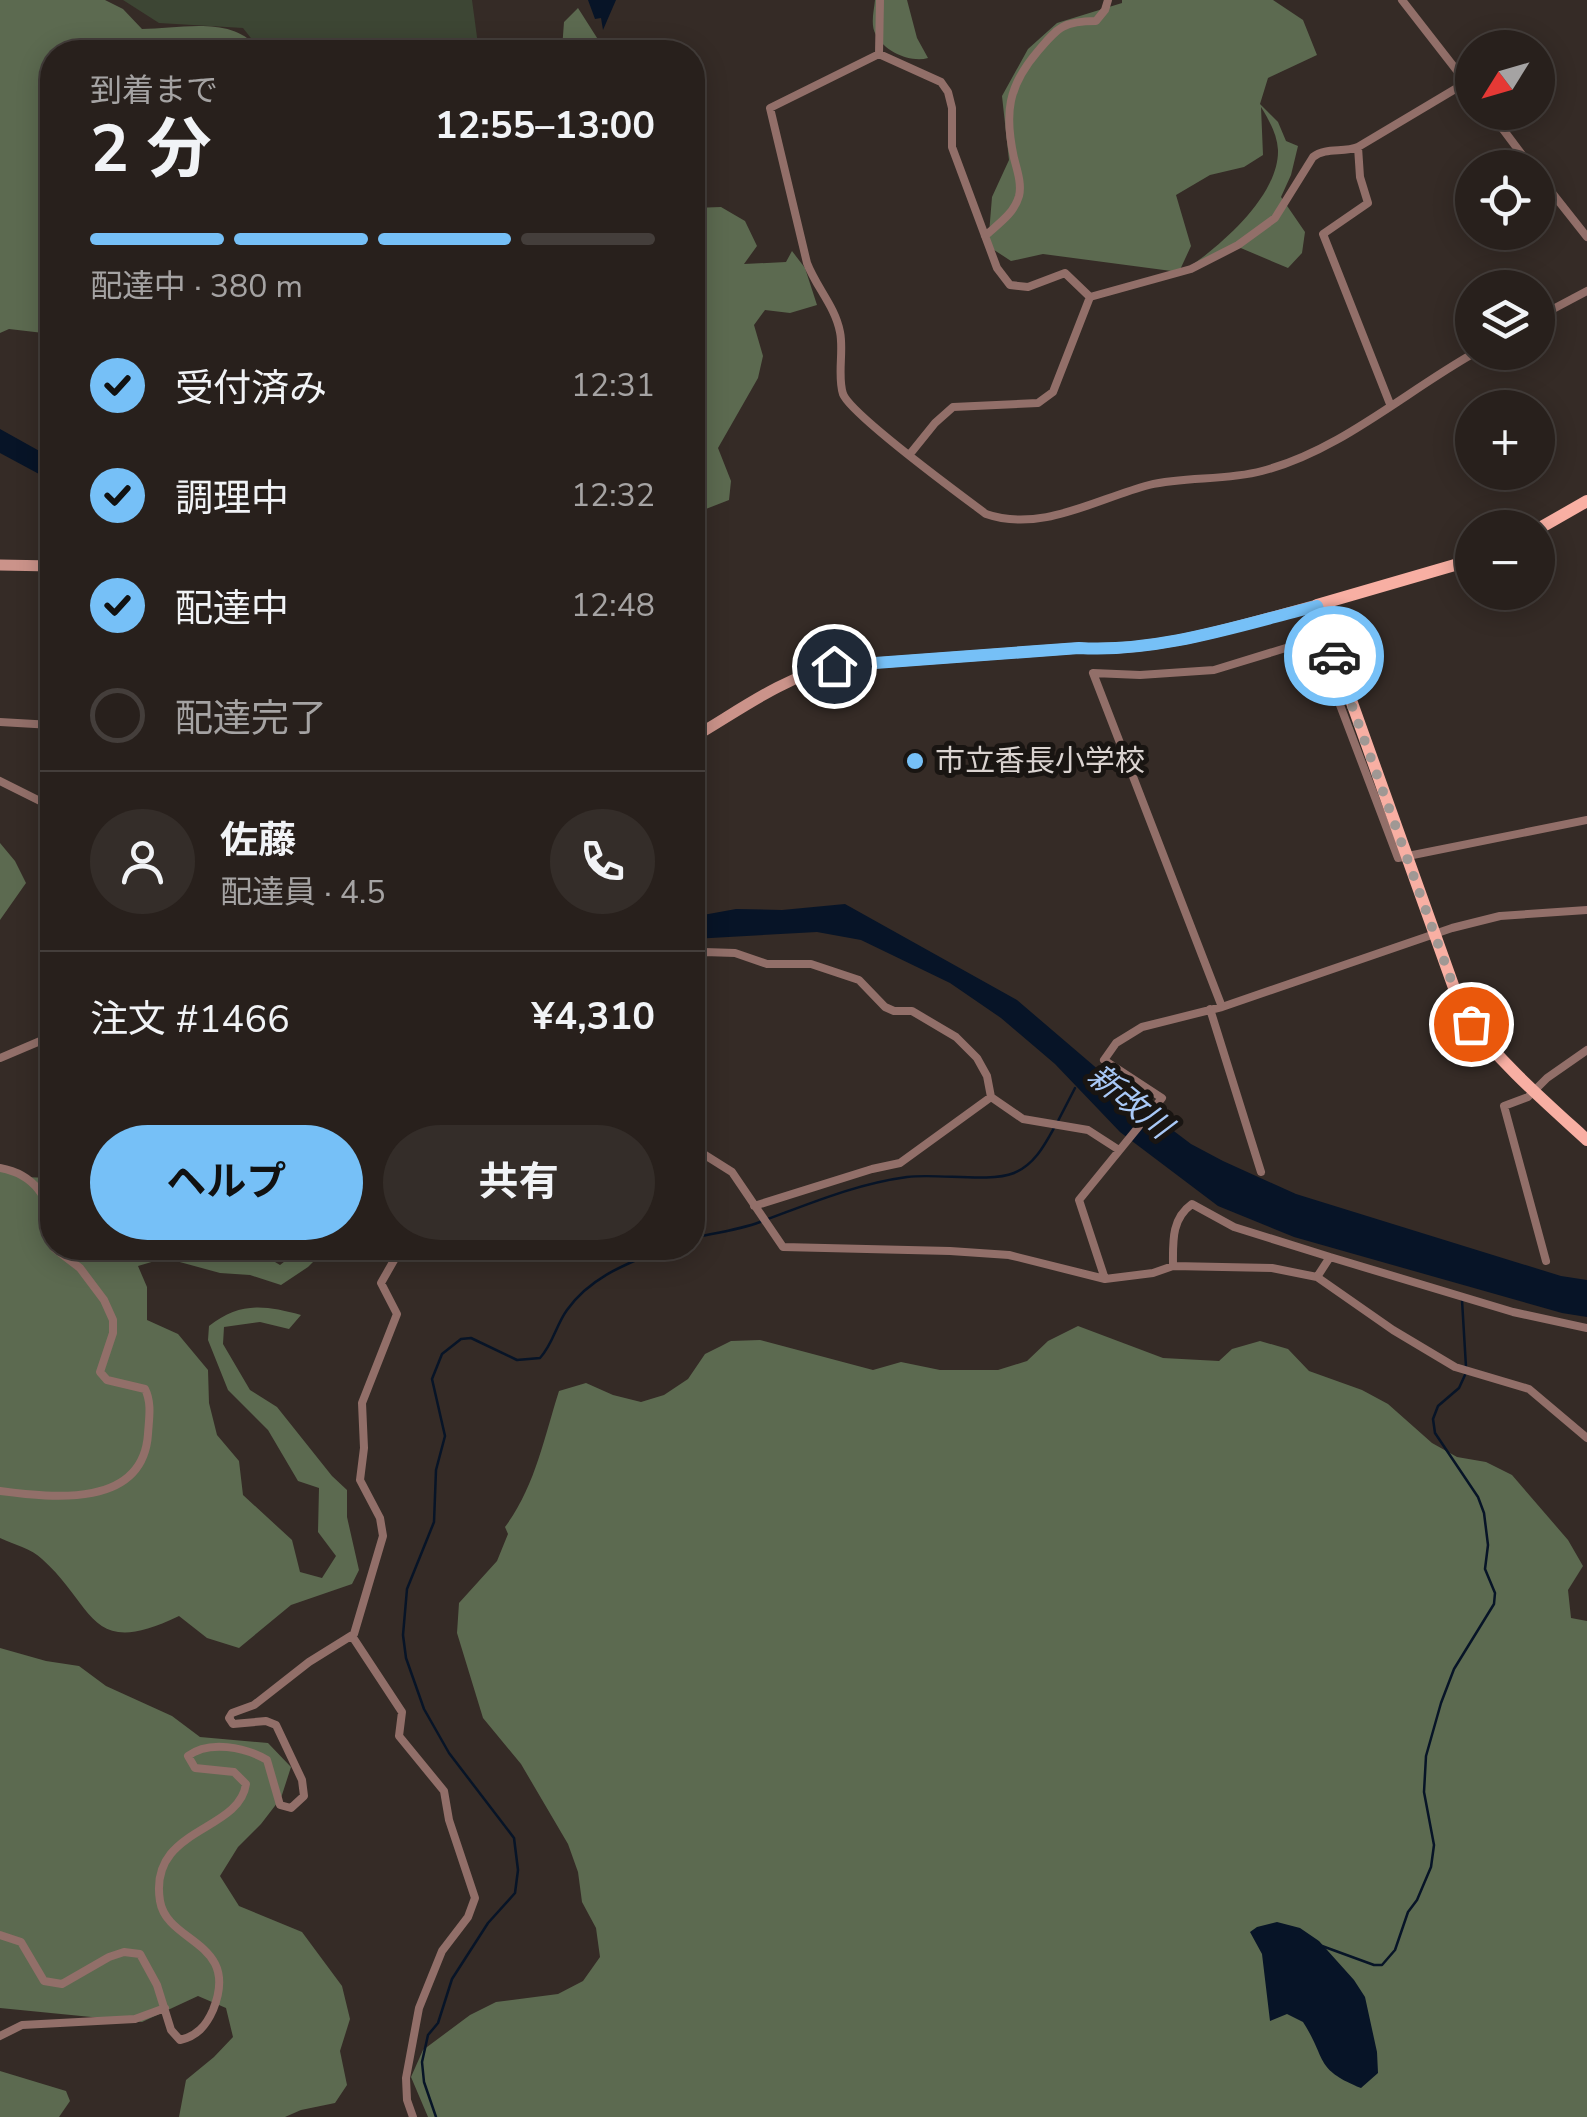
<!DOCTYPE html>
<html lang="ja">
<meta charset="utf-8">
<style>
:root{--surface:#28201c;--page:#342d29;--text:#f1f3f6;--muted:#a5a3a3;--line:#443e3b;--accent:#76c0f7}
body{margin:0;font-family:"Nunito Sans","Noto Sans JP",sans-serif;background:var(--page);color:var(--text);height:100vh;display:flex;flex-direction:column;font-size:38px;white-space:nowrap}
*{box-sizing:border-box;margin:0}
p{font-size:32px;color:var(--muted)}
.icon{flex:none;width:55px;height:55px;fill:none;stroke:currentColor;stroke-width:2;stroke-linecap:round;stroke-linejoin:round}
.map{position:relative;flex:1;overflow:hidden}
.drawer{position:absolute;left:40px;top:40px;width:665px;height:1220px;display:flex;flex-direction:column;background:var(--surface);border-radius:40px;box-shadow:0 5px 25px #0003,0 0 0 2px var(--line)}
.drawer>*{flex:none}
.needle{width:65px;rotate:233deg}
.controls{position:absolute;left:1455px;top:30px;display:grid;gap:20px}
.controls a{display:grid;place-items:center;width:100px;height:100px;border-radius:50%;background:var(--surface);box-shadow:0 5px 25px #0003,0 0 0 2px var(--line);font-size:50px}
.pin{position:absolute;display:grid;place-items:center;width:85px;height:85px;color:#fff;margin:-42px;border:5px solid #fff;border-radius:50%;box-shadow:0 2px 10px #0007}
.courier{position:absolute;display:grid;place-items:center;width:100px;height:100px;margin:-50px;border:8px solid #76c0f7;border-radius:50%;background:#fff;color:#222;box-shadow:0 2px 12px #0007}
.head em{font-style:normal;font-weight:700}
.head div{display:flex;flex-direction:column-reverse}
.head{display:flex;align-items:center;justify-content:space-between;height:170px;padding:0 50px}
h1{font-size:65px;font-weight:700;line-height:75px}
.bar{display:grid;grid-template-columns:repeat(4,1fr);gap:15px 10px;align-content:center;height:120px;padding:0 50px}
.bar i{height:12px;border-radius:8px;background:var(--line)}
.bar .active{background:var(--accent)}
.bar p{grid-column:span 4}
.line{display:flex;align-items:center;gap:25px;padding:0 50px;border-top:2px solid var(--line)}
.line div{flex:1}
.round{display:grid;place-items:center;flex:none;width:105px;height:105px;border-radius:52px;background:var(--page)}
ol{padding:0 50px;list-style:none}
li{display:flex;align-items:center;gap:30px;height:110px}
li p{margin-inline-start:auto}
li .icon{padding:10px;border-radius:50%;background:var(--accent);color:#111;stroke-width:4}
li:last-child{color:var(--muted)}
li i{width:55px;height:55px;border:5px solid var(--line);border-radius:50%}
.action{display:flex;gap:20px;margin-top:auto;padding:20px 50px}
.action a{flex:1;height:115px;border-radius:60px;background:var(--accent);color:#111;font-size:40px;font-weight:700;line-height:115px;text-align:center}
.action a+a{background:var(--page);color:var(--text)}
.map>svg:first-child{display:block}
.green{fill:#3d4634}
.forest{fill:#5c6a50}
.water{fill:#071427}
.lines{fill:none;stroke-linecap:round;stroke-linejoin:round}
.stream{stroke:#071427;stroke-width:2.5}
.street{stroke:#926f69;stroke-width:8}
.secondary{stroke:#cb938a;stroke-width:11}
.primary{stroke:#f8afa3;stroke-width:12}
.done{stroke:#a09894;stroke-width:10;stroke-dasharray:0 18}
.route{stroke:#76c0f7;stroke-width:12}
.poi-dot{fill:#76c0f7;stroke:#191512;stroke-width:4}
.labels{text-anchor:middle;stroke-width:10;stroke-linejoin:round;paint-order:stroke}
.poi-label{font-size:30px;fill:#dad3d0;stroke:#191512;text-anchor:start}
.water-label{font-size:32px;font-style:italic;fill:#a9c9f7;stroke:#191512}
</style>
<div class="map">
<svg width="1587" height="2117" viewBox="0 0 1587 2117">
<rect width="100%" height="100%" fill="#352b26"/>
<path class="green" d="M123 0H472L479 52H262L243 28 159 23Z"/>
<path class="forest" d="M0 0H105L123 9 142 29C179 29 238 14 259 52H52V334L9 329 0 333Z
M875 0H907L917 38 928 58C911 63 885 52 876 35 870 25 874 11 875 0Z
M1122 0H1273L1303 20 1317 55 1268 78 1260 104 1278 122 1286 141 1298 146 1291 175 1281 197 1305 232 1302 253 1288 268 1236 246 1192 265C1225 242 1279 194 1278 150 1277 134 1269 120 1261 107L1263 155 1244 167 1210 175 1176 195 1191 246 1179 272 1043 254 1011 261 988 246 992 197 1009 160 1002 96 1028 49 1057 23 1122 3Z
M578 8 606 52H555L562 49 564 22Z
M721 207 745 221 757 246 744 264 786 262 792 251 805 268 817 305 790 313 765 310 754 325 763 356 758 378 718 448 731 481 729 500 693 514V208Z
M0 843 15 861 26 883 0 920Z
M0 1165 22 1177 52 1178V1248H281L270 1259 280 1265 302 1248H327L308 1267 281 1285 250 1275 220 1273 165 1258 138 1266 147 1287V1320L178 1334 208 1370 209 1403 217 1435 239 1461 243 1495 292 1540 300 1572 322 1578 336 1556 318 1532 319 1488 298 1481 268 1430 228 1390 208 1340 209 1326C240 1302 264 1305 301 1315L289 1329 260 1322 224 1327 223 1344 250 1390 277 1407 332 1476 347 1490V1517L359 1570 352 1584 291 1605 239 1648 207 1638 179 1616C88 1660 96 1607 42 1559 32 1549 13 1544 0 1538Z
M1078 1326 1163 1358 1219 1361 1232 1349 1260 1341 1288 1349 1309 1371 1362 1390 1388 1404 1432 1443 1457 1457 1486 1462 1512 1475 1568 1540 1583 1566 1568 1590 1571 1618 1587 1621V2117H428L411 2077 423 2050 470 2015 496 2002 558 1994 583 1981 600 1957 596 1928 582 1902 578 1872 568 1844 521 1764 483 1718 457 1633 459 1603 497 1561 508 1534 505 1527C535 1487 544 1438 559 1391L586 1383 613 1395 641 1402 664 1395 688 1379 705 1354 731 1341 760 1340 873 1370 901 1362 940 1370H998L1027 1361 1048 1341Z
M0 1648 46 1661 79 1666 106 1686 172 1716 200 1737 268 1743 291 1767 281 1798 261 1824 238 1847 220 1876 239 1906 302 1932 342 1986 350 2019 340 2051 347 2085 335 2103 301 2110 285 2117H179L186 2080 214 2057 233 2037 226 2008 198 1996 142 2022 0 2008Z
M0 2071 66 2091 70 2101 59 2117H0Z"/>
<path class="water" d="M588 0H616L603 30 601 18 595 19Z
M0 429 52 458V481L0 453Z
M845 904 1017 1000 1142 1107 1191 1144 1223 1161 1296 1194 1561 1276 1587 1280V1317L1562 1313 1294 1237 1218 1206 1120 1132 1055 1064 1001 1018 950 983 861 940 817 932 693 939 692 917 736 909 782 910Z
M1277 1922 1300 1928 1319 1941 1354 1980 1365 1997 1377 2052 1378 2073 1361 2088C1314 2069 1327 2059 1303 2022L1287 2014 1270 2021 1262 1954 1250 1932 1257 1927Z"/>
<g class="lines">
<path class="stream" d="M1058 1121 1075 1088
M692 1238C715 1233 739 1230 760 1222 809 1204 855 1184 907 1177 938 1173 989 1183 1014 1173 1034 1165 1044 1146 1054 1128
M1462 1300 1466 1367
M1322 1946 1374 1965H1382L1395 1950 1408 1912 1417 1900 1431 1867 1434 1845 1424 1792 1426 1756 1441 1703 1454 1669 1494 1604 1495 1593 1485 1569 1488 1545 1484 1513 1478 1497 1435 1433 1433 1419 1438 1406 1459 1388 1465 1375
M436 2117 424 2082 422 2062 428 2035 438 2023 452 1979 488 1923 515 1893 518 1870 514 1838 449 1753 424 1709 406 1658 403 1635 407 1589 434 1522 436 1470 445 1436 432 1379 442 1354 461 1339 471 1338 517 1360 540 1358C553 1344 556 1325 567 1310 591 1276 629 1263 665 1248"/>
<path class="street" d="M1402 0 1472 90
M879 54 770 108 807 263C816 287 835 306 840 332 844 351 837 376 843 394 851 415 962 496 986 514 1041 533 1096 499 1149 485 1186 476 1225 481 1262 471 1340 451 1406 391 1476 352
M879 54 941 82 948 92 952 108V147L997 268 1010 285 1028 287 1065 273 1090 297
M879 54 880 0
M1490 112 1532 168
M1358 147 1360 177 1368 203 1323 234 1390 404
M1538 175 1587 237
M985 236C998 224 1014 214 1019 196 1022 184 1017 170 1014 158 1004 113 1008 86 1038 51 1058 27 1064 21 1096 21L1105 10 1108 0
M1090 297 1191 269 1238 245 1275 218 1313 157C1326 147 1343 153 1358 147L1467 82
M1538 317 1587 291
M910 454 935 423 953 407 1038 403 1053 392 1090 297
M0 722 52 725
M0 781 52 807
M52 943 44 949 52 961
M692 962 704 952 735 953 767 964H811L859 980 885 1007 894 1011H912L956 1037 977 1058 987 1076 991 1097 1023 1119 1088 1130 1119 1150
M1222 1007 1093 673 1140 675 1214 670 1315 639 1398 858 1587 820
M1210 1009 1261 1172
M0 1058 52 1036
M692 1141 705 1155 732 1172 783 1247 950 1251 1009 1255 1105 1279 1153 1273 1173 1266 1272 1268 1317 1277 1393 1330 1455 1367 1529 1389 1587 1438
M0 1168C34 1174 52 1199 52 1233
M754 1206 872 1169 900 1163 991 1097
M1546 1261 1504 1106 1528 1097 1547 1078 1587 1050
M1173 1266C1173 1242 1171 1219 1192 1204L1234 1227 1330 1257
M1317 1277 1330 1257 1513 1312 1587 1328
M1105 1279 1079 1200 1162 1098 1104 1060 1116 1043 1142 1027 1222 1007 1452 928 1500 916 1587 910
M0 1491C54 1498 143 1508 148 1434 149 1418 152 1403 145 1389L107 1380 100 1372 113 1333V1320L104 1300 80 1268 54 1248
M352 1636 402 1712 399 1736 444 1791 449 1820 475 1898 468 1917 442 1951 419 2008 406 2078 407 2100 413 2117
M0 1935 21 1942 44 1981 62 1984 109 1957 124 1952 140 1954 157 1985 171 2030 180 2040C197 2036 206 2026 213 2010 241 1941 167 1944 160 1901 148 1827 239 1833 246 1784L234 1772 195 1768 188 1756C209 1740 245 1747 267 1760L280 1805 291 1808 304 1796 302 1780 276 1725 266 1721 233 1724 229 1718 232 1713 254 1705 309 1662 354 1634 383 1536 380 1518 360 1480 364 1448 362 1403 397 1314 381 1283 401 1248
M0 2036 22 2025 135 2019 165 2008"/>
<path class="secondary" d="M0 565 52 566
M692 738C739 711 781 678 834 666L1079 648C1158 653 1241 625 1317 605"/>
<path class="primary" d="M1538 529 1587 501
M1472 560 1317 605 1463 1013C1498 1061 1543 1100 1587 1140"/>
</g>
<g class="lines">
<path class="done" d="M1334 656 1463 1013 1471 1024"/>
<path class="route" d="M834 666 1079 648C1158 653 1241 625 1317 606L1334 656"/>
</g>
<circle class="poi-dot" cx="915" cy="761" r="10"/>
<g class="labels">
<g class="poi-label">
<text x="935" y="771">市立香長小学校</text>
</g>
<g class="water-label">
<text transform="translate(1130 1101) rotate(39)" y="11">新改川</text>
</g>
</g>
</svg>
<div class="controls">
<a><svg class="needle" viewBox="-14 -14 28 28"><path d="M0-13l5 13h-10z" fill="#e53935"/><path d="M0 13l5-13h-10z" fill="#a5a3a3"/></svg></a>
<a><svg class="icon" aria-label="locate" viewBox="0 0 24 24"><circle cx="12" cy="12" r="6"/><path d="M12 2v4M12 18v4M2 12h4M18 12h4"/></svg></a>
<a><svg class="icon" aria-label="layers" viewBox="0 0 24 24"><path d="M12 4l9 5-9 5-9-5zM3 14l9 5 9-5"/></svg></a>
<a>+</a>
<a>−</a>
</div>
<div class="pin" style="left:1471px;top:1024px;background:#ea580c"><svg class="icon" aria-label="bag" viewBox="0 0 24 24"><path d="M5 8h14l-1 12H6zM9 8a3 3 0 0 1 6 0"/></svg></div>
<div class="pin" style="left:834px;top:666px;background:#1f2937"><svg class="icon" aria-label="home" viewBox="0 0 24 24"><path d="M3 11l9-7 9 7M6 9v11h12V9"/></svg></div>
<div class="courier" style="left:1334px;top:656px"><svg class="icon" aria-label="car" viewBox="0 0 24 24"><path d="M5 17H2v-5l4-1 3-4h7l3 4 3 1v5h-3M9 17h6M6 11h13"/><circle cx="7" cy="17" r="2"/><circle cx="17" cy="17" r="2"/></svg></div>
<section class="drawer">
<div class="head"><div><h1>2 分</h1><p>到着まで</p></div><em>12:55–13:00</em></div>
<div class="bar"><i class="active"></i><i class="active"></i><i class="active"></i><i></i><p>配達中 · 380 m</p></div>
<ol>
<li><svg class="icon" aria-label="check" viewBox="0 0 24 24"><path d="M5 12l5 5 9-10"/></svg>受付済み<p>12:31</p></li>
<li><svg class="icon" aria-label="check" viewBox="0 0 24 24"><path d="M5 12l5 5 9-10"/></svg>調理中<p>12:32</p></li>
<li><svg class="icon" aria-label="check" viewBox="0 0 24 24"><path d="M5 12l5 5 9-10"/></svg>配達中<p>12:48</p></li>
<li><i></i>配達完了</li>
</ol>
<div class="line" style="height:180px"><a class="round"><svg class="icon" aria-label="person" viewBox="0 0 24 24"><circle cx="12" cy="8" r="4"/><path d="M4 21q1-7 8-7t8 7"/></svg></a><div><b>佐藤</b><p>配達員 · 4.5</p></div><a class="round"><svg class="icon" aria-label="phone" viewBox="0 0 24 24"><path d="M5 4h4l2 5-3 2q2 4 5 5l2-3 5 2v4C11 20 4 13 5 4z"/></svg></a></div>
<div class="line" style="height:130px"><div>注文 #1466</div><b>¥4,310</b></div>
<div class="action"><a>ヘルプ</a><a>共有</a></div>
</section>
</div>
